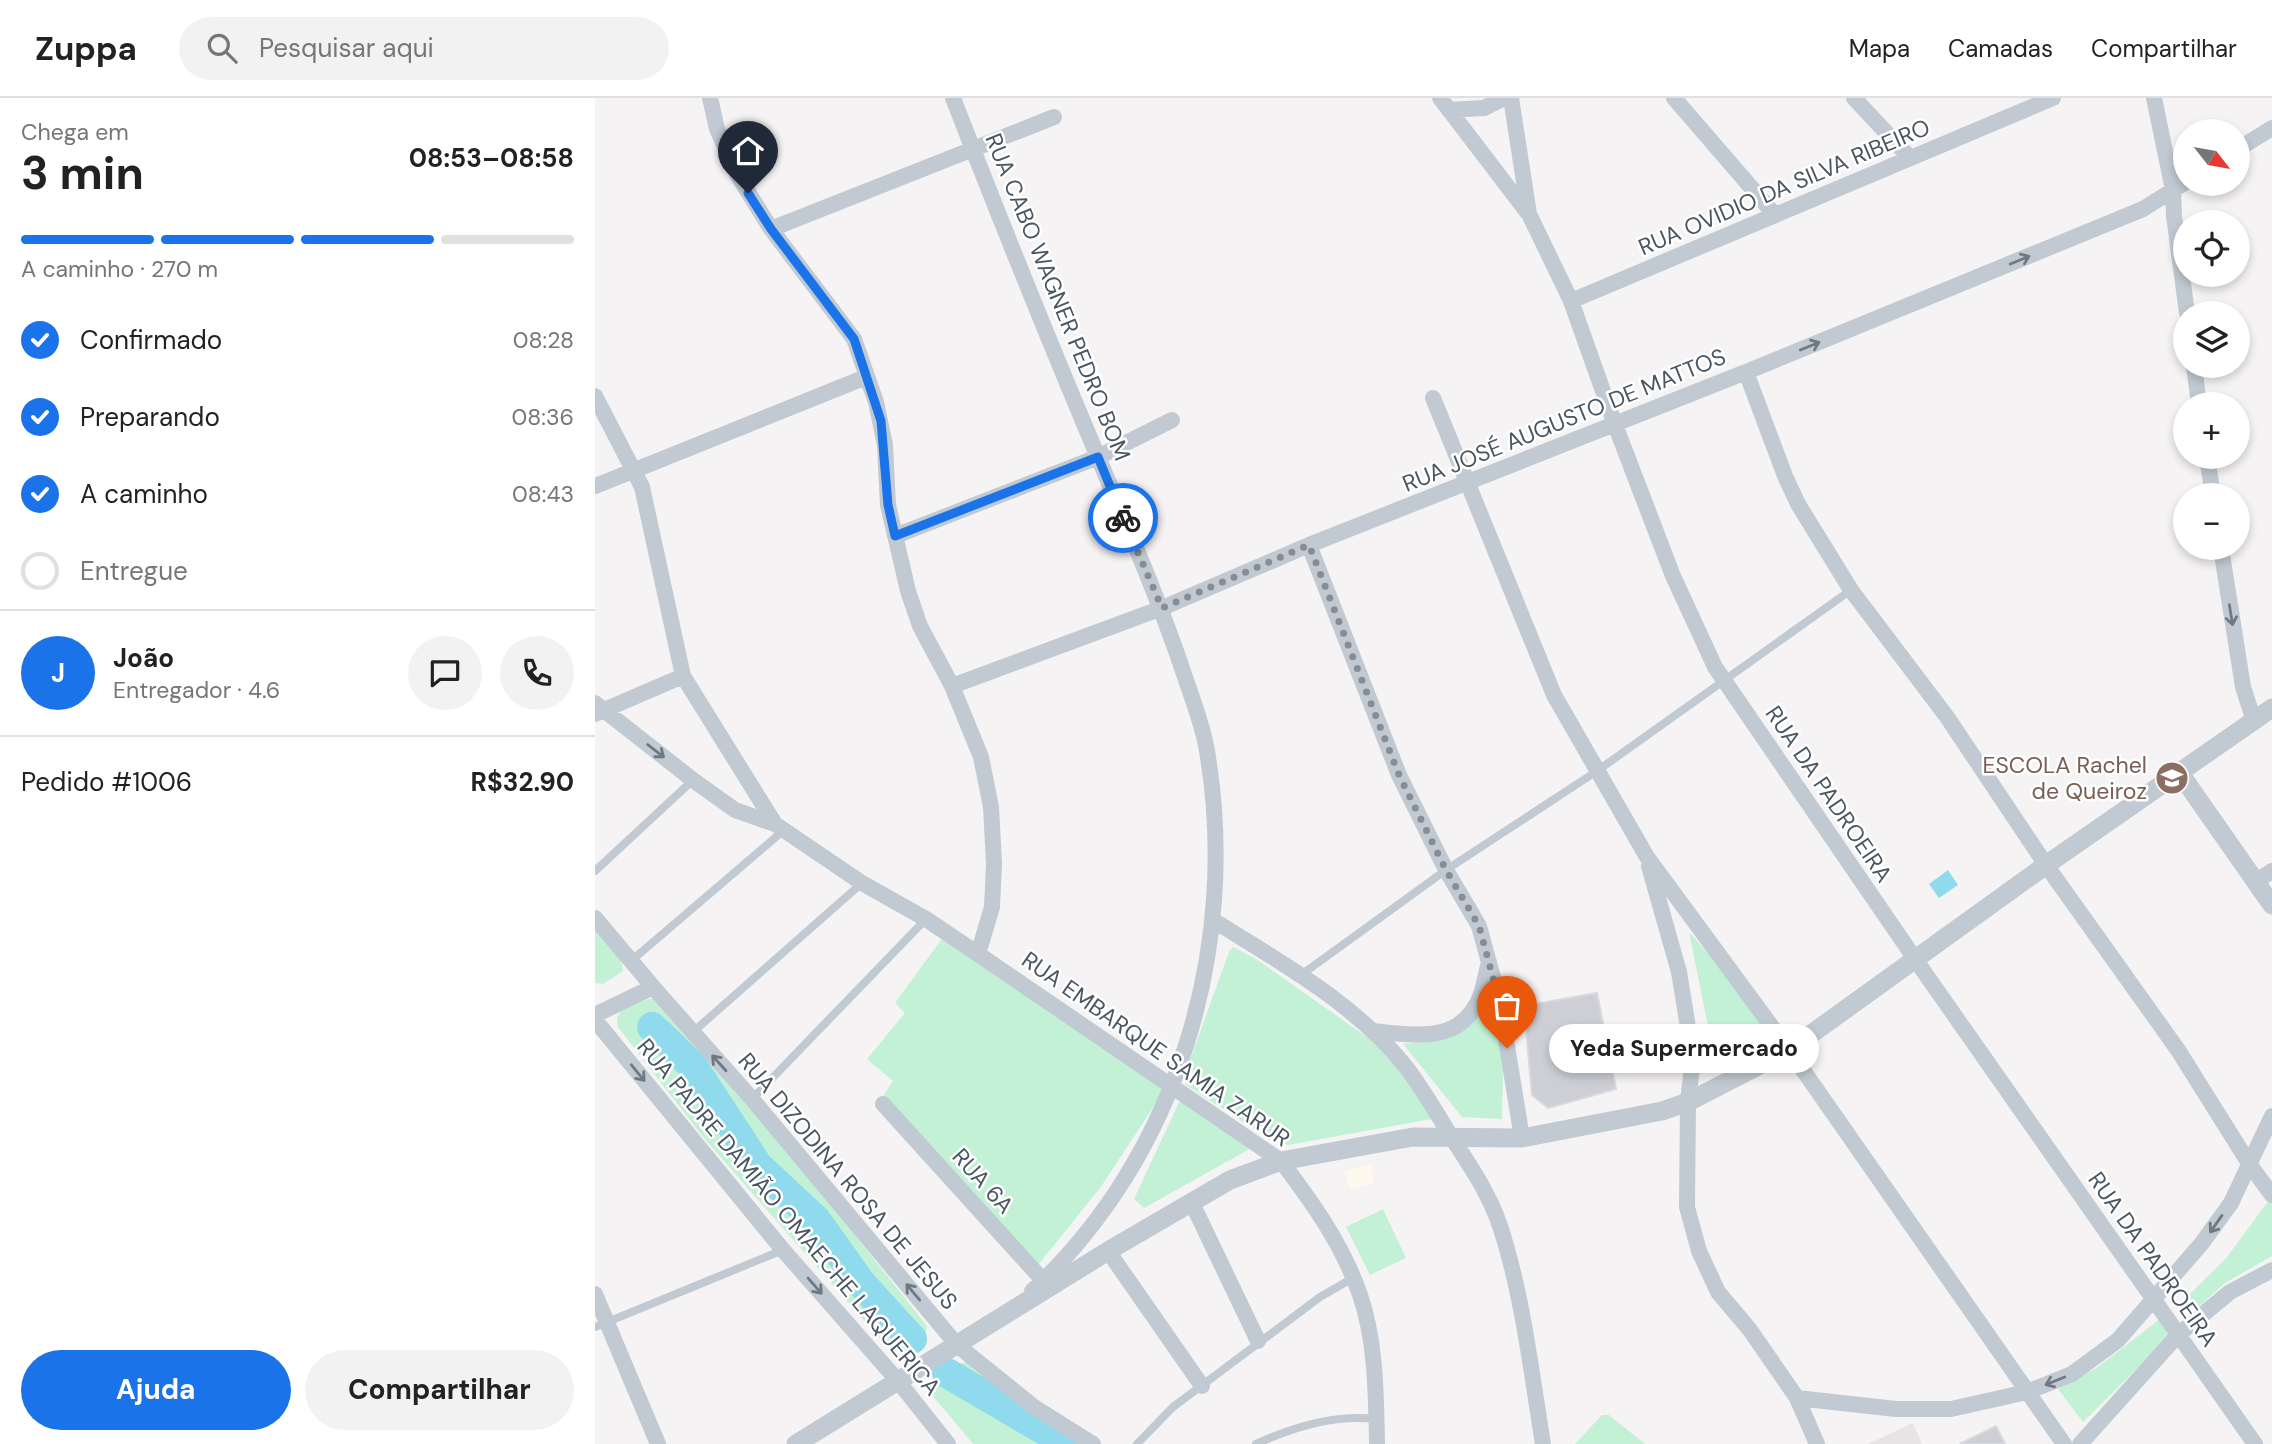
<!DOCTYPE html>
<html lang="pt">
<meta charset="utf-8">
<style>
:root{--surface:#fff;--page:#f2f2f2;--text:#222;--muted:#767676;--line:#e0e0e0;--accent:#1a73e8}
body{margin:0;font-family:"DM Sans",sans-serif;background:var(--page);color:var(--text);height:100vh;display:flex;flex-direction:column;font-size:26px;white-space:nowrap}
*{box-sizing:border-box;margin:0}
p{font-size:23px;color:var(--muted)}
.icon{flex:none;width:38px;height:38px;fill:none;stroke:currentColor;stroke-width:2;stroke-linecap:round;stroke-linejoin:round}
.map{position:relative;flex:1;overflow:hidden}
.side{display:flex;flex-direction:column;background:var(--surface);width:595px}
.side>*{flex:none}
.needle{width:46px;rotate:121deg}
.buttons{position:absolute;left:1578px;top:21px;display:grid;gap:14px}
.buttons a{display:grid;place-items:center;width:77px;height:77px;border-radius:50%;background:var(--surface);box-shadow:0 4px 10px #0003;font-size:35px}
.pin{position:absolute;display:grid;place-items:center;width:60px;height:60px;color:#fff;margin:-72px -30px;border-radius:50% 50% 50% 0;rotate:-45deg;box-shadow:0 0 7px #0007}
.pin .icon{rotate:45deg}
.courier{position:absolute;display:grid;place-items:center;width:70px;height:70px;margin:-35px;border:5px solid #1a73e8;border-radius:50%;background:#fff;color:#222;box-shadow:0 2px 9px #0007}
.bubble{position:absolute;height:49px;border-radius:24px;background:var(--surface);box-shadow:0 4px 10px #0003;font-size:23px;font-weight:700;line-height:49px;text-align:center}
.headline em{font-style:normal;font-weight:700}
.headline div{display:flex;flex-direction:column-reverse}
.headline{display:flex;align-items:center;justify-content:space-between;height:119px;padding:0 21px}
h1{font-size:46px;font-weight:700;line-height:52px}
.bar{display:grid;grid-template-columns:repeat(4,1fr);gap:10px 7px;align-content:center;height:84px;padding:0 21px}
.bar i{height:9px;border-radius:5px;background:var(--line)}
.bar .active{background:var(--accent)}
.bar p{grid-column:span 4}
.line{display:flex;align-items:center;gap:18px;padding:0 21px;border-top:2px solid var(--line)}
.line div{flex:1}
.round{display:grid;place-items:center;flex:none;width:74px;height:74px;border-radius:37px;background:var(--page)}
ol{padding:0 21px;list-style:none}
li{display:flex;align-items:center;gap:21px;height:77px}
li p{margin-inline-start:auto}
li .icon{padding:7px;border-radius:50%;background:var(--accent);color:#fff;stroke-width:4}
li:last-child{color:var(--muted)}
li i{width:38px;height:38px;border:4px solid var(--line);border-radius:50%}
.primary-button{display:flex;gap:14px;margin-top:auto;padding:14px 21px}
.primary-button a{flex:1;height:80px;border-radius:42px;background:var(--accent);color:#fff;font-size:28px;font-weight:700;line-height:80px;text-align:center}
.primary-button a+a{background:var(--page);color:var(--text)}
header{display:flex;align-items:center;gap:42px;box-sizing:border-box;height:98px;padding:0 35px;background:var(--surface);border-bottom:2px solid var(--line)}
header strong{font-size:33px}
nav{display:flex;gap:38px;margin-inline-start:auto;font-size:24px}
.search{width:490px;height:63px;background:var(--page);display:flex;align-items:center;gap:18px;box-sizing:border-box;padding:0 24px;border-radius:38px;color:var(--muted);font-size:26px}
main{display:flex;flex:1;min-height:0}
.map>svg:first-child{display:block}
.commercial{fill:#fdf9ef}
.education{fill:#e6e4e5}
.green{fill:#c3f1d5}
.water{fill:#90daee}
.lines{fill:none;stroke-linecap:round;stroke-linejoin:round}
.river{stroke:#90daee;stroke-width:30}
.building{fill:#cdcfd5;stroke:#d7d9de;stroke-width:2}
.service{stroke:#c1cad2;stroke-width:8}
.minor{stroke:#c1cad2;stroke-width:16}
.tertiary{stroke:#c1cad2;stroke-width:19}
.oneway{stroke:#6e7983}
.done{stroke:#868d94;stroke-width:7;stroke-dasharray:0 12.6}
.route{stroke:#1a73e8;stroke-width:9}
.labels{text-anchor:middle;stroke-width:5;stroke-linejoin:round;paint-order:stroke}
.street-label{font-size:23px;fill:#4a5661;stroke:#fff}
.education-label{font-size:23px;fill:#785e54;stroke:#fff;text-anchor:end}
</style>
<header>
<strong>Zuppa</strong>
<div class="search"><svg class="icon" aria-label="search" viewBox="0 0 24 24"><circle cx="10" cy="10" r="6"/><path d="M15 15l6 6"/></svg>Pesquisar aqui</div>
<nav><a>Mapa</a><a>Camadas</a><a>Compartilhar</a></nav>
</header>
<main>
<section class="side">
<div class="headline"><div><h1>3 min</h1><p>Chega em</p></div><em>08:53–08:58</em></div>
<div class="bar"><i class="active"></i><i class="active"></i><i class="active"></i><i></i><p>A caminho · 270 m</p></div>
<ol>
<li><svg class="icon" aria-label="check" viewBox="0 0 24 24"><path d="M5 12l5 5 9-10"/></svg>Confirmado<p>08:28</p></li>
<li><svg class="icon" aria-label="check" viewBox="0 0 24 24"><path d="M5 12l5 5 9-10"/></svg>Preparando<p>08:36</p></li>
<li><svg class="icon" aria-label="check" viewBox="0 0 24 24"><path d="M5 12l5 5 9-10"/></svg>A caminho<p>08:43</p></li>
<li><i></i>Entregue</li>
</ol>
<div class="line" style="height:126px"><b class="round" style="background:var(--accent);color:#fff">J</b><div><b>João</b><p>Entregador · 4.6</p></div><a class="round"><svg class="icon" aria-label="chat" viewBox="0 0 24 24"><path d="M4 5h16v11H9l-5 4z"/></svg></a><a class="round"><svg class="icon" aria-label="phone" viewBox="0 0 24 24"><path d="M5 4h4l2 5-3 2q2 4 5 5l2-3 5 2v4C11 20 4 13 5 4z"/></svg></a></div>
<div class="line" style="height:91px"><div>Pedido #1006</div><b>R$32.90</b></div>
<div class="primary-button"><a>Ajuda</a><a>Compartilhar</a></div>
</section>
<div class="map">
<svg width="1677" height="1346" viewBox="0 0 1677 1346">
<rect width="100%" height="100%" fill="#f5f3f3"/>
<path class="commercial" d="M776 1066 779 1084 755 1093 749 1073Z"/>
<path class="education" d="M1318 1325 1327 1346H1273Z"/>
<path class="green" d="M0 825C11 839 26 855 28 873L8 886 0 885Z
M1094 834 1176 927 1120 963Z
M349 838 573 987 505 1090 435 1177 283 1006 298 983 272 961 310 915 300 905Z
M638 849 661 861 776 942 818 987 837 1021 693 1047 679 1044 591 987 589 982 591 973 634 854Z
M896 891 908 967 907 1021 867 1019 808 946 847 942 862 934Z
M57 900 66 905 221 1088 332 1228 330 1240C312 1253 306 1254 287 1243L108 1039 23 929 22 919 28 910Z
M586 1000 658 1049 549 1110 539 1101Z
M1677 1098V1158L1630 1185 1602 1210 1592 1199 1632 1159Z
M788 1111 811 1160 775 1177 751 1129Z
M1565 1221 1577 1236 1488 1324 1463 1291 1503 1269Z
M371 1264 440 1320 483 1346H378L332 1291C342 1276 353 1268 371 1264Z
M1007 1317H1014L1050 1346H980Z"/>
<path class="water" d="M1353 772 1363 787 1344 800 1334 786Z"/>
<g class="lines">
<path class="river" d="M57 929 97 967 163 1068 221 1122 266 1185 317 1241
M352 1275 473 1346"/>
</g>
<path class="building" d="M1002 895 1021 991 953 1010 937 997 929 908Z
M1401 1328 1410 1346H1365Z"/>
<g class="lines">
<path class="service" d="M0 773 98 682
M36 863 188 733
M706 877 851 772 1002 673 1256 492
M98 934 267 785
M157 1001 331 821
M0 1229 188 1152
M542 1346 578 1309 725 1199 758 1180
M661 1346C698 1329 740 1316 781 1321"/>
<path class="minor" d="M115 0 122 31 142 76 176 131 259 241 281 304 290 347 293 407 313 493 325 528 357 588 386 659 396 709 399 766 397 809 383 856
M358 0C408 129 460 258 514 385 541 449 568 513 590 579 598 603 608 628 612 653 645 848 583 1058 437 1193
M845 0 932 114
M916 0 934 116 976 203 1019 324 1078 478 1120 569 1320 861 1660 1346
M1079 0 1180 117
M1259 0 1315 60
M1559 0 1578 92 1579 118 1592 215
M854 12 889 10 909 0
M1643 51 1677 30
M176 131 459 19
M976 203 1458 0
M1599 268 1604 306
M1151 274 1190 378 1203 406 1256 492 1352 619 1451 767 1583 952 1655 1067 1677 1097
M0 298 47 389 88 578 180 726 267 785 331 821 383 856 686 1063C717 1104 748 1147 765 1197 781 1243 781 1297 782 1346
M838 300 959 597 1052 759 1194 952 1469 1346
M1612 359 1618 397
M0 388 271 279
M300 438 503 359 577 322
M714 447 804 677 851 772 884 828 905 905 927 1040
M1626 450 1648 589 1659 623
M357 588 567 510 714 447 1151 274 1548 111 1591 84
M0 605 98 682 140 712 180 726
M0 616 88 578
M1054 768 1084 874 1098 960 1093 1004 1092 1109 1104 1153 1123 1194 1155 1232 1202 1300 1222 1346
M1662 783 1677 773
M0 820 58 889 157 1001 362 1247 439 1309 498 1346
M618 822C686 865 760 905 811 969 828 991 842 1016 857 1040 875 1068 894 1095 905 1128 928 1198 936 1273 948 1346
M0 917 58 889
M0 922 188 1152 303 1283 353 1346
M778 933C820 937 868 947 886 896 889 886 891 875 894 864
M288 1006 454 1189
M596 1103 663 1243
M513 1153 607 1288
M0 1196 63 1346
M1202 1300 1301 1311H1356L1432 1294 1477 1276 1523 1242 1607 1145 1636 1105 1677 1018
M1485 1346 1583 1237 1635 1194 1677 1172"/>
<path class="tertiary" d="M1584 674 1677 807
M201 1346 513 1153 635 1082 686 1063 818 1039 927 1040 1067 1013 1093 1004 1194 952 1451 767 1677 610"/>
</g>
<defs><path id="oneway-shaft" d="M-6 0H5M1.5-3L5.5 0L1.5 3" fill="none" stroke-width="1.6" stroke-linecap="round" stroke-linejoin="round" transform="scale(1.75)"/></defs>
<g class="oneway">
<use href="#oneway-shaft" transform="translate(1425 162) rotate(-22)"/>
<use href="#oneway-shaft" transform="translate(1215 248) rotate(-22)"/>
<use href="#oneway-shaft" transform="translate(1636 517) rotate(81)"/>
<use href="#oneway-shaft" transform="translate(61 653) rotate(38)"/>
<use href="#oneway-shaft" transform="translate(124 965) rotate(-132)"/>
<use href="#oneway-shaft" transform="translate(43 975) rotate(51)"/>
<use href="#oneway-shaft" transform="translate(1621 1126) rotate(125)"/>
<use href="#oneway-shaft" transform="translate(220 1188) rotate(49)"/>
<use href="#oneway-shaft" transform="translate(318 1194) rotate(-130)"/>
<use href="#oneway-shaft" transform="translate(1460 1283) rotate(158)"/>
</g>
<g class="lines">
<path class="done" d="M528 420 567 510 714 447 804 677 851 772 884 828 905 905 912 950"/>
<path class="route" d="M153 95 176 131 259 241 286 323 293 407 300 438 503 359 528 420"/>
</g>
<defs>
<symbol id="school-disc" viewBox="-11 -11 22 22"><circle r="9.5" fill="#8d6e63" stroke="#fff"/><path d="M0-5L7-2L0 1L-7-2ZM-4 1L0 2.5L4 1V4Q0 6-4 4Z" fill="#fff"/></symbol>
</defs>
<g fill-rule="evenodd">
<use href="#school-disc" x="1558" y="661" width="38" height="38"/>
</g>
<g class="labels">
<g class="street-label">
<text transform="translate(1189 89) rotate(-23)" y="8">RUA OVIDIO DA SILVA RIBEIRO</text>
<text transform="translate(463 199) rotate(68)" y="8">RUA CABO WAGNER PEDRO BOM</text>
<text transform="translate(969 322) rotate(-22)" y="8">RUA JOSÉ AUGUSTO DE MATTOS</text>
<text transform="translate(1234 696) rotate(56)" y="8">RUA DA PADROEIRA</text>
<text transform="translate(561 951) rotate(35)" y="8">RUA EMBARQUE SAMIA ZARUR</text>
<text transform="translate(253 1083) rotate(50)" y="8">RUA DIZODINA ROSA DE JESUS</text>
<text transform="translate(388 1083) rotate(48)" y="8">RUA 6A</text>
<text transform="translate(194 1119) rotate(50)" y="8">RUA PADRE DAMIÃO OMAECHE LAQUERICA</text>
<text transform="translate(1558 1161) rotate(55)" y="8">RUA DA PADROEIRA</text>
</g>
<g class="education-label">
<text x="1552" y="675">ESCOLA Rachel<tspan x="1552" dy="26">de Queiroz</tspan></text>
</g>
</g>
</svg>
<div class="buttons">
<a><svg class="needle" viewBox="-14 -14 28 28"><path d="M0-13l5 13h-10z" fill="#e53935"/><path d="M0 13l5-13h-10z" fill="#767676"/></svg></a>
<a><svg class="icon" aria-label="locate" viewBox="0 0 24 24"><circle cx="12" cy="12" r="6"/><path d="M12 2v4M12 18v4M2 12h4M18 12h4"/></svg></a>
<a><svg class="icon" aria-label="layers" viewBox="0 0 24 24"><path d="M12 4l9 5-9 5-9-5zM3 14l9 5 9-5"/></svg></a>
<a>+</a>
<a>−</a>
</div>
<div class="pin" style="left:912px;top:950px;background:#ea580c"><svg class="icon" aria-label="bag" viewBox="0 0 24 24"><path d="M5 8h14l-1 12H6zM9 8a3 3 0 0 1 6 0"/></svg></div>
<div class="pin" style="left:153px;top:95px;background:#1f2937"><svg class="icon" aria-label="home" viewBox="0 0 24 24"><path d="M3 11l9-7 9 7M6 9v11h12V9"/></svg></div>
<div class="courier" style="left:528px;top:420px"><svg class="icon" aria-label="bike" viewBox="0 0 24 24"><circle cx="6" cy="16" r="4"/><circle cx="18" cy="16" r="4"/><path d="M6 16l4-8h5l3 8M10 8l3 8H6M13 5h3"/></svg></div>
<div class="bubble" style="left:954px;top:926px;width:270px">Yeda Supermercado</div>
</div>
</main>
